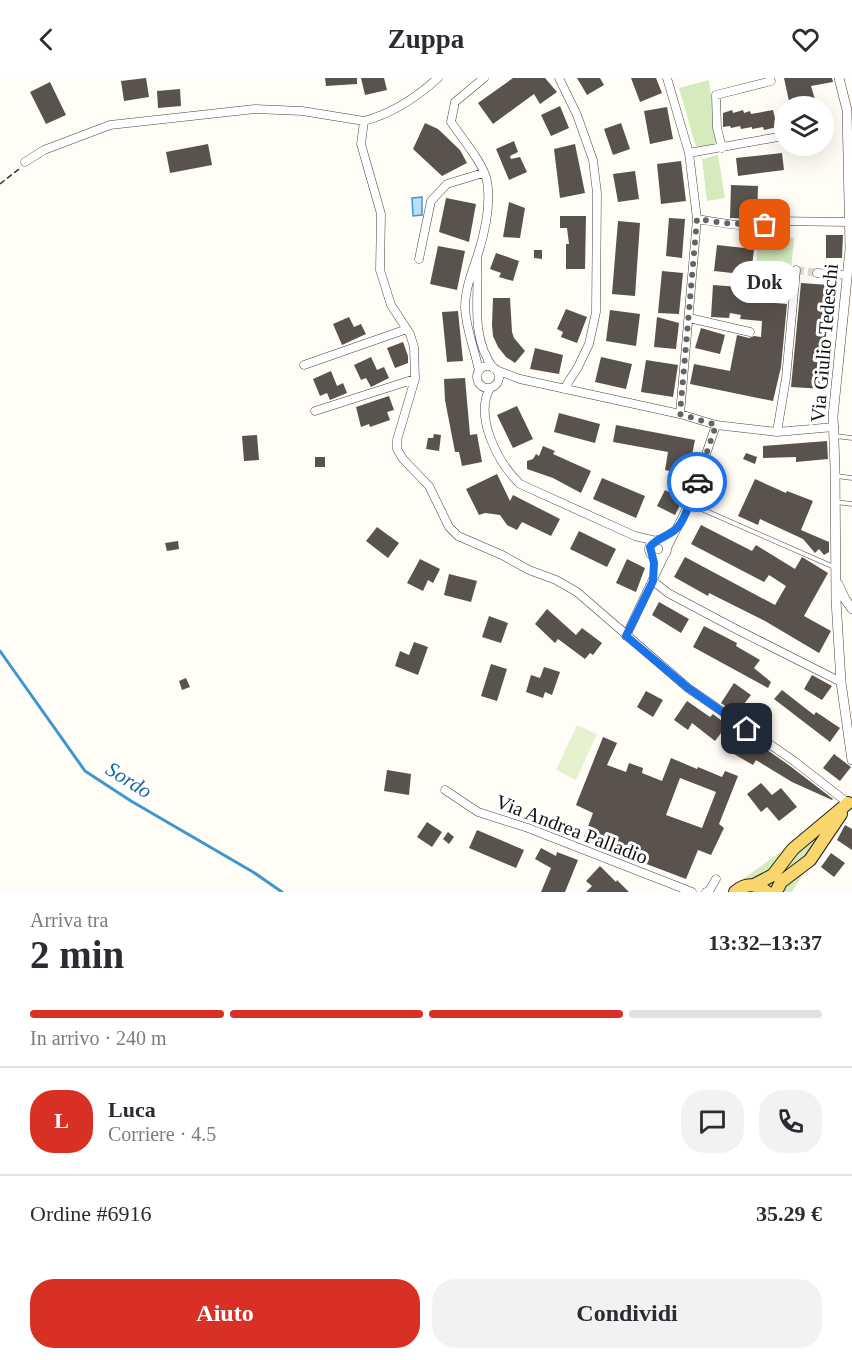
<!DOCTYPE html>
<html lang="it">
<meta charset="utf-8">
<style>
:root{--surface:#fff;--page:#f2f2f3;--text:#2b2b33;--muted:#7c7c81;--line:#e1e1e2;--accent:#d93025}
body{margin:0;font-family:"Times New Roman",serif;background:var(--page);color:var(--text);height:100vh;display:flex;flex-direction:column;font-size:22px;white-space:nowrap}
*{box-sizing:border-box;margin:0}
p{font-size:20px;color:var(--muted)}
.icon{flex:none;width:33px;height:33px;fill:none;stroke:currentColor;stroke-width:2;stroke-linecap:round;stroke-linejoin:round}
.map{position:relative;height:814px;overflow:hidden}
.drawer{display:flex;flex-direction:column;background:var(--surface);flex:1}
.drawer>*{flex:none}
.buttons{position:absolute;left:774px;top:18px;display:grid;gap:12px}
.buttons a{display:grid;place-items:center;width:60px;height:60px;border-radius:50%;background:var(--surface);box-shadow:0 6px 24px #0002;font-size:30px}
.pin{position:absolute;display:grid;place-items:center;width:51px;height:51px;color:#fff;margin:-26px;border-radius:12px;box-shadow:0 3px 9px #0006}
.courier{position:absolute;display:grid;place-items:center;width:60px;height:60px;margin:-30px;border:4px solid #1a73e8;border-radius:50%;background:#fff;color:#222;box-shadow:0 2px 8px #0007}
.bubble{position:absolute;height:42px;border-radius:21px;background:var(--surface);box-shadow:0 6px 24px #0002;font-size:20px;font-weight:700;line-height:42px;text-align:center}
.summary em{font-style:normal;font-weight:700}
.summary div{display:flex;flex-direction:column-reverse}
.summary{display:flex;align-items:center;justify-content:space-between;height:102px;padding:0 30px}
h1{font-size:39px;font-weight:700;line-height:45px}
.bar{display:grid;grid-template-columns:repeat(4,1fr);gap:9px 6px;align-content:center;height:72px;padding:0 30px}
.bar i{height:8px;border-radius:4px;background:var(--line)}
.bar .selected{background:var(--accent)}
.bar p{grid-column:span 4}
.line{display:flex;align-items:center;gap:15px;padding:0 30px;border-top:2px solid var(--line)}
.line div{flex:1}
.round{display:grid;place-items:center;flex:none;width:63px;height:63px;border-radius:24px;background:var(--page)}
.primary-button{display:flex;gap:12px;margin-top:auto;padding:12px 30px}
.primary-button a{flex:1;height:69px;border-radius:24px;background:var(--accent);color:#fff;font-size:24px;font-weight:700;line-height:69px;text-align:center}
.primary-button a+a{background:var(--page);color:var(--text)}
header{display:flex;justify-content:space-between;align-items:center;height:78px;padding:0 30px;background:var(--surface);font-size:27px;font-weight:700}
.map>svg:first-child{display:block}
.green{fill:#d5ebbd}
.pitch{fill:#e6f2cf}
.water{fill:#b9e0f7;stroke:#3f96cf;stroke-width:1.5}
.lines{fill:none;stroke-linecap:round;stroke-linejoin:round}
.stream{stroke:#3f96cf;stroke-width:3}
.building{fill:#5a524d;fill-rule:evenodd}
.minor-tunnel{stroke:#dbdad3;stroke-width:8;stroke-dasharray:8 4;stroke-linecap:butt}
.service-casing{stroke:#444;stroke-width:5}
.minor-casing{stroke:#444;stroke-width:9}
.tertiary-casing{stroke:#444;stroke-width:10}
.primary-casing{stroke:#222;stroke-width:14}
.path{stroke:#333;stroke-width:1.5;stroke-dasharray:6 3;stroke-linecap:butt}
.service{stroke:#fff;stroke-width:4}
.minor{stroke:#fff;stroke-width:8}
.tertiary{stroke:#fff;stroke-width:9}
.primary{stroke:#f9d66b;stroke-width:12}
.done{stroke:#646461;stroke-width:6;stroke-dasharray:0 10.8}
.route{stroke:#1a73e8;stroke-width:8}
.labels{text-anchor:middle;stroke-width:6;stroke-linejoin:round;paint-order:stroke}
.street-label{font-size:20px;fill:#111;stroke:#fff}
.water-label{font-size:21px;font-style:italic;fill:#1768a6;stroke:#fff}
</style>
<header><svg class="icon" aria-label="back" viewBox="0 0 24 24"><path d="M15 5l-7 7 7 7"/></svg>Zuppa<svg class="icon" aria-label="heart" viewBox="0 0 24 24"><path d="M12 20l-8-8c-3-5 5-10 8-4 3-6 11-1 8 4z"/></svg></header>
<div class="map">
<svg width="852" height="814" viewBox="0 0 852 814">
<rect width="100%" height="100%" fill="#fffdf5"/>
<path class="green" d="M709 2 717 64 714 67 696 69 679 10Z
M718 77 725 120 707 123 702 81Z
M758 158 794 160 789 213 755 203Z
M824 753 804 780 776 802 771 810 767 807 775 801 793 778Z
M786 770C771 792 765 799 739 804Z
M805 793 792 814H781L789 803Z"/>
<path class="pitch" d="M577 647 597 656 576 702 556 692Z"/>
<path class="water" d="M422 119V137L413 138 412 120Z"/>
<g class="lines">
<path class="stream" d="M0 573 85 693 131 723 253 794 282 814"/>
</g>
<path class="building" d="M146 0 149 19 124 23 121 3Z
M325 0H357V6L326 8Z
M361 0H384L387 12 365 17Z
M513 0H545L557 14 540 26 534 16 493 46 478 25Z
M577 0H600L604 7 587 17Z
M631 0H656L662 15 640 24Z
M784 0H832L833 4 811 8 817 28H790Z
M50 4 66 37 46 46 30 14Z
M180 11 181 28 158 30 157 13Z
M560 28 569 50 551 58 541 37Z
M667 29 673 61 650 66 644 33Z
M732 32 733 35 743 32 744 35 750 33 751 36 773 32 777 49 764 52 763 49 752 51V49L741 51 740 48 731 50 730 48 723 49V35Z
M425 45 438 51 460 72 467 85 442 98 413 71Z
M621 45 630 71 613 77 604 51Z
M514 63 518 74 510 78 511 81 520 79 527 94 509 102 496 71Z
M208 66 212 87 170 95 166 74Z
M575 66 585 115 560 120 554 71Z
M782 75 784 92 738 98 736 80Z
M681 83 686 123 661 126 657 86Z
M635 93 639 121 618 124 613 96Z
M731 107 758 108 757 141 730 140Z
M446 120 476 126 469 164 439 154Z
M509 124 525 130 520 160 503 159Z
M560 138H586L585 191H566V166H569L567 150H560Z
M669 140 685 141 682 180 666 178Z
M618 143 640 145 635 218 612 216Z
M826 157H843L842 180H826Z
M717 167 754 171 751 197 714 193Z
M438 168 465 173 457 212 430 206Z
M534 172H542V181L534 180Z
M496 175 519 183 513 203 499 199 501 195 490 191Z
M662 193 683 195 679 236 658 235Z
M801 205 829 207 823 311 791 309Z
M713 207 753 210 752 223 787 226 781 289 773 323 690 306 694 286 730 293 737 257 749 260 754 258 761 259 762 243 740 241 741 237 730 235 729 240 711 239Z
M493 220H510L512 254 514 260 525 273 515 285 506 279 498 269 493 258 492 247Z
M566 231 587 239 577 265 561 259 563 254 557 251Z
M610 232 640 236 636 268 606 263Z
M458 233 463 283 447 284 442 234Z
M349 239 354 249 361 246 366 256 342 267 333 246Z
M657 239 679 245 676 271 654 269Z
M701 250 725 257 720 276 695 270Z
M403 264 408 278V285L395 290 387 270Z
M535 270 563 277 559 296 530 291Z
M371 279 377 292 384 289 389 300 371 309 366 300 361 302 354 287Z
M601 279 632 286 626 311 595 304Z
M646 282 678 287 673 319 641 314Z
M331 293 337 308 343 305 347 315 330 322 327 315 320 318 313 301Z
M465 300 470 357 477 356 482 384 462 388 459 374H455L445 322 444 301Z
M389 318 394 332 387 334 390 342 370 349 369 346 361 349 356 329Z
M517 328 533 361 513 370 497 337Z
M559 335 600 346 595 365 554 354Z
M616 347 695 362 688 397 665 392 668 374 613 364Z
M434 356 441 357 439 373 426 371 428 360H433Z
M257 357 259 382 244 383 242 358Z
M827 363 828 381 796 384V379L763 380V368Z
M543 368 555 373 553 376 591 393 581 415 553 400 527 391V383L533 381 536 376 539 378Z
M746 375 757 379 755 386 743 381Z
M315 379H325V389H315Z
M497 396 510 423 513 417 560 441 551 458 522 444 517 452 507 447 500 437 485 435 479 437 466 411Z
M602 400 645 418 636 440 593 421Z
M755 401 786 415 787 413 813 423 801 452 829 464V474L824 477 819 471 815 475 803 461 760 441 758 447 738 438Z
M665 412 683 421 675 437 657 428Z
M701 447 752 473 756 467 795 491 802 479 828 495 804 538 831 553 819 575 765 543 709 515 708 518 674 499 685 479 775 527 786 508 769 497 764 504 691 466Z
M377 449 399 465 388 480 366 463Z
M579 453 616 471 607 489 570 471Z
M178 463 179 471 167 473 165 465Z
M420 481 440 491 433 505 428 502 423 513 407 505Z
M627 481 645 490 636 514 616 505Z
M449 496 477 503 471 524 444 517Z
M659 524 689 541 681 555 652 537Z
M547 531 576 557 582 550 602 565 593 577 590 575 585 581 558 561 555 565 535 546Z
M489 538 508 545 501 565 482 559Z
M704 548 737 565 736 568 760 582 754 590 771 604 768 610 693 569Z
M414 564 428 569 418 597 395 588 400 573 409 577Z
M491 586 507 591 497 623 481 618Z
M544 589 560 594 552 617 545 614 543 620 526 614 531 597 540 600Z
M812 597 832 608 822 622 804 611Z
M186 600 190 609 182 612 179 603Z
M734 605 751 617 736 636 721 625Z
M782 612 814 637 816 634 840 650 830 664 774 621Z
M646 613 663 622 653 639 637 629Z
M687 623 710 639 713 636 727 647 715 663 692 645 688 652 674 642Z
M739 652 790 688 833 721 832 722 792 704 756 682 753 687 727 672Z
M603 659 617 665 607 687 626 694 629 685 643 690 642 695 662 703 671 680 697 691 698 689 722 699 725 693 738 698 719 746 724 750 711 777 698 772 686 801 583 762 593 735 576 727ZM680 700 716 714 702 750 666 737Z
M834 676 851 689 840 703 823 690Z
M387 692 411 696 409 717 384 713Z
M761 705 772 717 781 710 797 729 779 743 767 729 761 734 747 716Z
M427 744 442 754 432 769 417 759Z
M845 747 852 751V772L837 762Z
M477 752 524 772 516 790 469 770Z
M448 754 454 759 449 766 443 761Z
M541 770 556 778 557 774 578 782 565 814H541L551 790 535 781Z
M831 775 845 785 834 799 821 789Z
M600 788 616 804 617 802 629 814H586L592 808 586 803Z"/>
<g class="lines">
<path class="minor-tunnel" d="M796 192 817 195"/>
<defs>
<path id="service" d="M835 358 852 360
M836 398 852 400
M836 424 852 426
M690 426 834 489"/>
<path id="minor" d="M438 0C417 19 391 36 364 43L361 66 381 136 380 192 391 227 410 256 414 269 415 301 397 362V371L403 381 429 408 449 449 458 458 502 477 529 492 556 502 577 514 688 610 794 683 848 725
M559 0 577 37 593 82 597 115 596 234 589 266 578 289 564 311
M667 0 689 75 697 141 680 336
M722 70 717 50 716 17 771 3
M689 75 778 59
M25 84 44 72 110 47 255 31 302 33 364 43
M697 141C716 144 757 153 772 143L850 144
M477 180C480 218 469 256 493 290
M419 181 431 123 447 106 483 95
M817 195 847 197
M689 240 750 254
M304 287 407 251
M477 299a11 11 0 1 1 22 0a11 11 0 1 1-22 0Z
M496 292 520 301 680 336 716 347 777 354 834 349
M479 293C475 272 466 252 465 230 465 211 472 194 478 176 485 154 491 126 487 103 484 86 461 59 451 44L455 24 484 0
M490 310C474 339 498 385 520 406L635 458 656 463
M315 333 415 301
M777 354 786 300 796 192
M649 471a9 9 0 1 1 18 0a9 9 0 1 1-18 0Z
M667 470 689 426 716 347
M653 503 668 515 732 549 841 604
M626 558 664 478
M445 712 478 734 528 750 692 814
M706 814 709 813 716 801"/>
<path id="tertiary" d="M839 0 847 32 850 171 833 338 835 390 836 522 841 604 852 682
M838 506 845 521 852 531"/>
<path id="primary" d="M754 807 773 797 793 771 848 725
M735 814C745 805 756 805 767 814
M776 814 781 804 810 782 841 736"/>
</defs>
<use href="#service" class="service-casing"/>
<use href="#minor" class="minor-casing"/>
<use href="#tertiary" class="tertiary-casing"/>
<use href="#primary" class="primary-casing"/>
<path class="path" d="M0 106 19 91"/>
<use href="#service" class="service"/>
<use href="#minor" class="minor"/>
<use href="#tertiary" class="tertiary"/>
<use href="#primary" class="primary"/>
</g>
<g class="lines">
<path class="done" d="M697 404 716 347 680 336 697 141 723 145 765 147"/>
<path class="route" d="M697 404C692 418 687 438 678 449 670 458 656 460 650 469L654 485 653 503 626 558 688 610 747 651"/>
</g>
<g class="labels">
<g class="street-label">
<text transform="translate(824 265) rotate(-85)" y="7">Via Giulio Tedeschi</text>
<text transform="translate(572 751) rotate(21)" y="7">Via Andrea Palladio</text>
</g>
<g class="water-label">
<text transform="translate(129 702) rotate(32)" y="7">Sordo</text>
</g>
</g>
</svg>
<div class="buttons">
<a><svg class="icon" aria-label="layers" viewBox="0 0 24 24"><path d="M12 4l9 5-9 5-9-5zM3 14l9 5 9-5"/></svg></a>
</div>
<div class="pin" style="left:765px;top:147px;background:#ea580c"><svg class="icon" aria-label="bag" viewBox="0 0 24 24"><path d="M5 8h14l-1 12H6zM9 8a3 3 0 0 1 6 0"/></svg></div>
<div class="pin" style="left:747px;top:651px;background:#1f2937"><svg class="icon" aria-label="home" viewBox="0 0 24 24"><path d="M3 11l9-7 9 7M6 9v11h12V9"/></svg></div>
<div class="courier" style="left:697px;top:404px"><svg class="icon" aria-label="car" viewBox="0 0 24 24"><path d="M5 17H2v-5l4-1 3-4h7l3 4 3 1v5h-3M9 17h6M6 11h13"/><circle cx="7" cy="17" r="2"/><circle cx="17" cy="17" r="2"/></svg></div>
<div class="bubble" style="left:730px;top:183px;width:69px">Dok</div>
</div>
<section class="drawer">
<div class="summary"><div><h1>2 min</h1><p>Arriva tra</p></div><em>13:32–13:37</em></div>
<div class="bar"><i class="selected"></i><i class="selected"></i><i class="selected"></i><i></i><p>In arrivo · 240 m</p></div>
<div class="line" style="height:108px"><b class="round" style="background:var(--accent);color:#fff">L</b><div><b>Luca</b><p>Corriere · 4.5</p></div><a class="round"><svg class="icon" aria-label="chat" viewBox="0 0 24 24"><path d="M4 5h16v11H9l-5 4z"/></svg></a><a class="round"><svg class="icon" aria-label="phone" viewBox="0 0 24 24"><path d="M5 4h4l2 5-3 2q2 4 5 5l2-3 5 2v4C11 20 4 13 5 4z"/></svg></a></div>
<div class="line" style="height:78px"><div>Ordine #6916</div><b>35.29 €</b></div>
<div class="primary-button"><a>Aiuto</a><a>Condividi</a></div>
</section>
